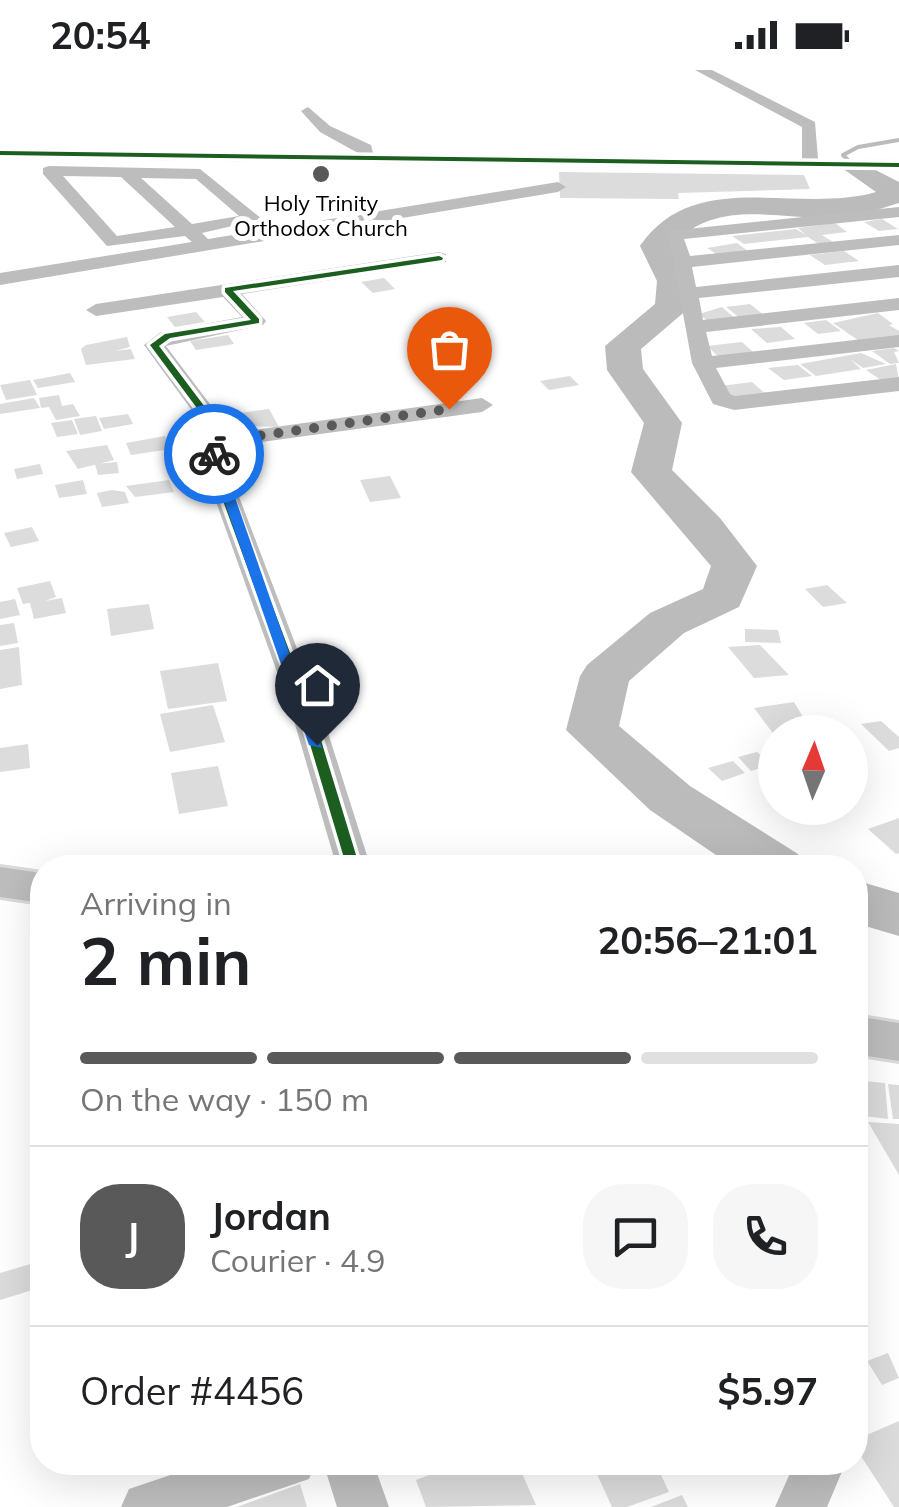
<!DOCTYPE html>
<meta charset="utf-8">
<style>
:root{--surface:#fff;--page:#f6f6f6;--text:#202124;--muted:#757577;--line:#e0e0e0;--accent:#595959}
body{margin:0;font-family:Mulish,sans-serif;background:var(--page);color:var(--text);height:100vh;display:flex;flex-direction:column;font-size:38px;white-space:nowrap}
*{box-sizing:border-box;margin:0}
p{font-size:32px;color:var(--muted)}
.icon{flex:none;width:55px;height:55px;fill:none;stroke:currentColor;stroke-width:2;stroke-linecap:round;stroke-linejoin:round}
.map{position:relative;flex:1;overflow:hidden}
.details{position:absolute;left:30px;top:785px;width:838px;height:620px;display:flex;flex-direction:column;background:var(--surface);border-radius:40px;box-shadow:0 10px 40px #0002}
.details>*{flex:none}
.needle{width:65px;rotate:2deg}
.controls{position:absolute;left:758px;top:645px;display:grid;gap:20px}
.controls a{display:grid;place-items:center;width:110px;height:110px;border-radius:50%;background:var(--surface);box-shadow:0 10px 40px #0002;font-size:50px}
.pin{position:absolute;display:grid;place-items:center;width:85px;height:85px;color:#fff;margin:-102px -42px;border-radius:50% 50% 50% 0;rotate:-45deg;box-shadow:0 0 10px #0007}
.pin .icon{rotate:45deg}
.courier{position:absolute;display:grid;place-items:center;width:100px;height:100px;margin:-50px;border:8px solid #1a73e8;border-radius:50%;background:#fff;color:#222;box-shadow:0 2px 12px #0007}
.head em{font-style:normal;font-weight:700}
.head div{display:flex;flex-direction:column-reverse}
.head{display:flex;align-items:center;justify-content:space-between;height:170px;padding:0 50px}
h1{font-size:65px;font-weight:700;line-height:75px}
.bar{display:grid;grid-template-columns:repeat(4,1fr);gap:15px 10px;align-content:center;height:120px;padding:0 50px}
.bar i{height:12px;border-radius:8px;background:var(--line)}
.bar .active{background:var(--accent)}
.bar p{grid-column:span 4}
.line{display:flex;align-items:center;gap:25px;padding:0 50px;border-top:2px solid var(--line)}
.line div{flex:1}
.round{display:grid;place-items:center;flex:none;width:105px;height:105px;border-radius:40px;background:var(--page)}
.status{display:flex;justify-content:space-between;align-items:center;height:70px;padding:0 50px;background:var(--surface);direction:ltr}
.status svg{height:28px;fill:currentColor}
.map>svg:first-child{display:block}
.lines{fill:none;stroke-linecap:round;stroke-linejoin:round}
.stream{stroke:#bbb;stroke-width:4}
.river{fill:#bbb;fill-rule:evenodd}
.building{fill:#dcdcdc}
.major-casing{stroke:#dbdbdb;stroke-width:6}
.minor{fill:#bdbdbd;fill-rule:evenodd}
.major{fill:#bdbdbd;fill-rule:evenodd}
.cycleway-casing{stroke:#fff;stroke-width:7}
.cycleway{fill:#1b5e20;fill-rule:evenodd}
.route{fill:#1a73e8}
.done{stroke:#595959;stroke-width:10;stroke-dasharray:0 18}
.poi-dot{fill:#595959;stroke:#fff;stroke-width:4}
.labels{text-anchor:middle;stroke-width:10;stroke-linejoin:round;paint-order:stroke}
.far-poi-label{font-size:22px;fill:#000;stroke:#fff}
</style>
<div class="status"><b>20:54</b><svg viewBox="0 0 49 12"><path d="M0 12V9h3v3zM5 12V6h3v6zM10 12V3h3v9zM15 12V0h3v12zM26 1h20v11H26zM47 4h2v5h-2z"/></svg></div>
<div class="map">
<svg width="899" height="1437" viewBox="0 0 899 1437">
<rect width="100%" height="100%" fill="#fff"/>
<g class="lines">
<path class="stream" d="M854 96 843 85 858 77 899 70"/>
<path class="river" d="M856 90 899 112V133C877 140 854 147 831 148 774 149 714 128 671 177L689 211V238L641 279 643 299 682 353 672 400 720 448 757 496 739 537 684 563 629 611 619 656 690 716 798 784 806 798H735L650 740 566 660 580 606 587 595 650 543 703 519 711 496 631 402 644 353 607 300 605 276 655 234 657 211 640 176C695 96 797 145 876 122L842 98Z
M855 810 899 823V866L855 853Z"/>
</g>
<path class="building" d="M559 102 804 105 810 119 678 123 679 129 560 128Z
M882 149 898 159 879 161 864 152Z
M835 153 847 162 822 165 838 175 823 177 808 167 744 174 732 166 796 159 806 165 798 158Z
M737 173 748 181 721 187 707 178Z
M844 181 859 191 825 195 810 185Z
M384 208 395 219 373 223 361 212Z
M750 234 765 246 741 249 726 237Z
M722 237 737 250 710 253 699 244Z
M196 242 205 252 175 257 167 247Z
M878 243 893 254 889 255 899 261V269L862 273 833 253Z
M826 250 841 261 818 264 804 253Z
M781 257 795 269 767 273 751 259Z
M228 265 234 274 196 280 190 271Z
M127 267 130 277 115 281 131 279 135 289 86 295 81 279 86 275Z
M742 272 754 283 720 288 707 276Z
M894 278 899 281 894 282 899 293 890 294 872 281Z
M861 283 886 294 863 298 850 289 861 299 816 306 800 294Z
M896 294 899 311 887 314 866 300Z
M798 295 812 306 784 310 768 298Z
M70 303 75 312 38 318 33 310Z
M570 306 579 315 549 320 540 311Z
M30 310 37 325 6 330 0 315Z
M752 312 767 325 735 330 721 316Z
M59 325 62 336 73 334 80 346 56 350 49 337 41 338 39 328Z
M34 328 40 338 0 344V334Z
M269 339 279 357 246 356 239 343Z
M128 344 133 354 104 359 99 348Z
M96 346 102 361 80 365 74 349Z
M72 350 78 364 57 367 51 353Z
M165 366 171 379 131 385 126 373Z
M107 375 114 390 78 399 66 381Z
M117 392 119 403 98 405 95 394Z
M40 394 43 404 17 409 14 399Z
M390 406 401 428 370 432 360 410Z
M83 410 87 424 59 428 55 415Z
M169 410 174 422 135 427 126 416Z
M112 420 125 422 129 433 102 437 97 423Z
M32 457 39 471 11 477 4 463Z
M50 511 56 527 45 531 62 528 66 543 34 549 30 533 23 534 17 518Z
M827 515 847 533 823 537 805 519Z
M15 529 20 545 0 549V532Z
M149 534 154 559 111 566 107 539Z
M14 553 18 573 0 576V555Z
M745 559 778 560 781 573 745 572Z
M760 575 789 605 754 608 728 577Z
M19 577 22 615 0 619V580Z
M218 593 227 631 168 639 160 601Z
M794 632 811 660 775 662V666L754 638Z
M213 635 225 672 170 682 160 644Z
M881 651 899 667V678L889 681 861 654Z
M28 674 30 698 0 702V678Z
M757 682 772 694 751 701 738 687Z
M733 691 745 703 722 711 708 698Z
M218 696 228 736 179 744 171 703Z
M899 748V783L896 784 868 759Z
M863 1011 885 1013 888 1049 864 1046Z
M888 1014 899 1015V1049H893Z
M868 1052 899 1054V1105Z
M34 1193 39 1218 0 1230V1203Z
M888 1283 899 1308 882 1315 867 1291Z
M899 1351V1437H894L855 1377V1370Z
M464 1392H517L536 1435 426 1437 416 1410Z
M622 1392H655L669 1422 627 1437H612L596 1402Z
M300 1414 307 1437H237Z
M682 1425 688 1437H651Z"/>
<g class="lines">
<defs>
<path id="major" d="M0 797 42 803V833L0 827Z
M855 946 899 953V991L855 984Z"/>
</defs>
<use href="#major" class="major-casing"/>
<path class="minor" d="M695 0H712L815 52 818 89 899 90V100L0 88V78L358 83 320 62 301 41 308 37 330 56 371 75 373 83 802 89V57Z
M49 96 200 99 262 149 202 163 208 169 558 112 566 117 558 122 0 215V203L192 172 185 166 107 176 43 104V98ZM63 106 121 107 175 157 117 166ZM141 108 196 109 239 146 192 154Z
M899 137V147L684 169 690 186 899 165V175L692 197 696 217 899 195V207L699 228 703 250 899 228V240L706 262 712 286 899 265V277L716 298 730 324 735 326 899 307V321L734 340 713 334 692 293 668 161Z
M439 182 446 184V192L242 224 266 251 263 255 166 276 225 354 239 362 482 328 493 335 482 342 247 374 225 390 322 644 371 798H337L292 644 200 387 223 371 209 364 144 275 161 262 242 247 223 227 96 246 86 240 96 234Z
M209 1392H316L309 1409 227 1437H121L129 1419Z
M323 1392H373L389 1437H337Z
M795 1392H846L827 1437H775Z"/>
<use href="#major" class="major"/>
<defs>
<path id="cycleway" d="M0 81 899 93V97L0 85Z
M439 186 443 188 442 190 233 221 259 249V253L170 268 159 276 220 357 240 369 239 376 217 388 313 644 360 798H347L301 644 207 387 232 373V370L214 361 150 275 165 264 251 250 225 222V218Z"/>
</defs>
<use href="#cycleway" class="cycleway-casing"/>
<use href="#cycleway" class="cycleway"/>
</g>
<path class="route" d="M214 380 220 384 322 678 309 675 208 384Z"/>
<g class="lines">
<path class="done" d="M214 384 236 374V369L449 339"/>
</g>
<circle class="poi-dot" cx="321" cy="104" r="10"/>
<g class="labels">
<g class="far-poi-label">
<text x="321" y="141">Holy Trinity<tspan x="321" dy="25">Orthodox Church</tspan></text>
</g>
</g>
</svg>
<div class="controls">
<a><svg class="needle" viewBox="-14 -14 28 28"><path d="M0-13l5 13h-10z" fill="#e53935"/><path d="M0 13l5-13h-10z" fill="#757577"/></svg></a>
</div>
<div class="pin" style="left:449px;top:339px;background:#ea580c"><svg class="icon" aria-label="bag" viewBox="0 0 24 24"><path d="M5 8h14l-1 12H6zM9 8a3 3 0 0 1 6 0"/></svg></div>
<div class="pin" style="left:317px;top:675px;background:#1f2937"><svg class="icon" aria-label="home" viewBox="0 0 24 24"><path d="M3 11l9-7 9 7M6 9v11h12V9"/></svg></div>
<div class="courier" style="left:214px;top:384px"><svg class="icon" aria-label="bike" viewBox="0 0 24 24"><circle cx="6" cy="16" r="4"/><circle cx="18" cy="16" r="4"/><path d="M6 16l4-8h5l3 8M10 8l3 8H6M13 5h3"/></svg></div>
<section class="details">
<div class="head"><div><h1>2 min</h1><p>Arriving in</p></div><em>20:56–21:01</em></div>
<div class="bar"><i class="active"></i><i class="active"></i><i class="active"></i><i></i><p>On the way · 150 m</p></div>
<div class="line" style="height:180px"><b class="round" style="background:var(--accent);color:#fff">J</b><div><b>Jordan</b><p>Courier · 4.9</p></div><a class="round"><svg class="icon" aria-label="chat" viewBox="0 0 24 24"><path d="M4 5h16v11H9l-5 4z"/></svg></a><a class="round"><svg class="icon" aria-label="phone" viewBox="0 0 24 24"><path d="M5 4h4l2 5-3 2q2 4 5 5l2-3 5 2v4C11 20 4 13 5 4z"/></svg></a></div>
<div class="line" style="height:130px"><div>Order #4456</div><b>$5.97</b></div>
</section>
</div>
